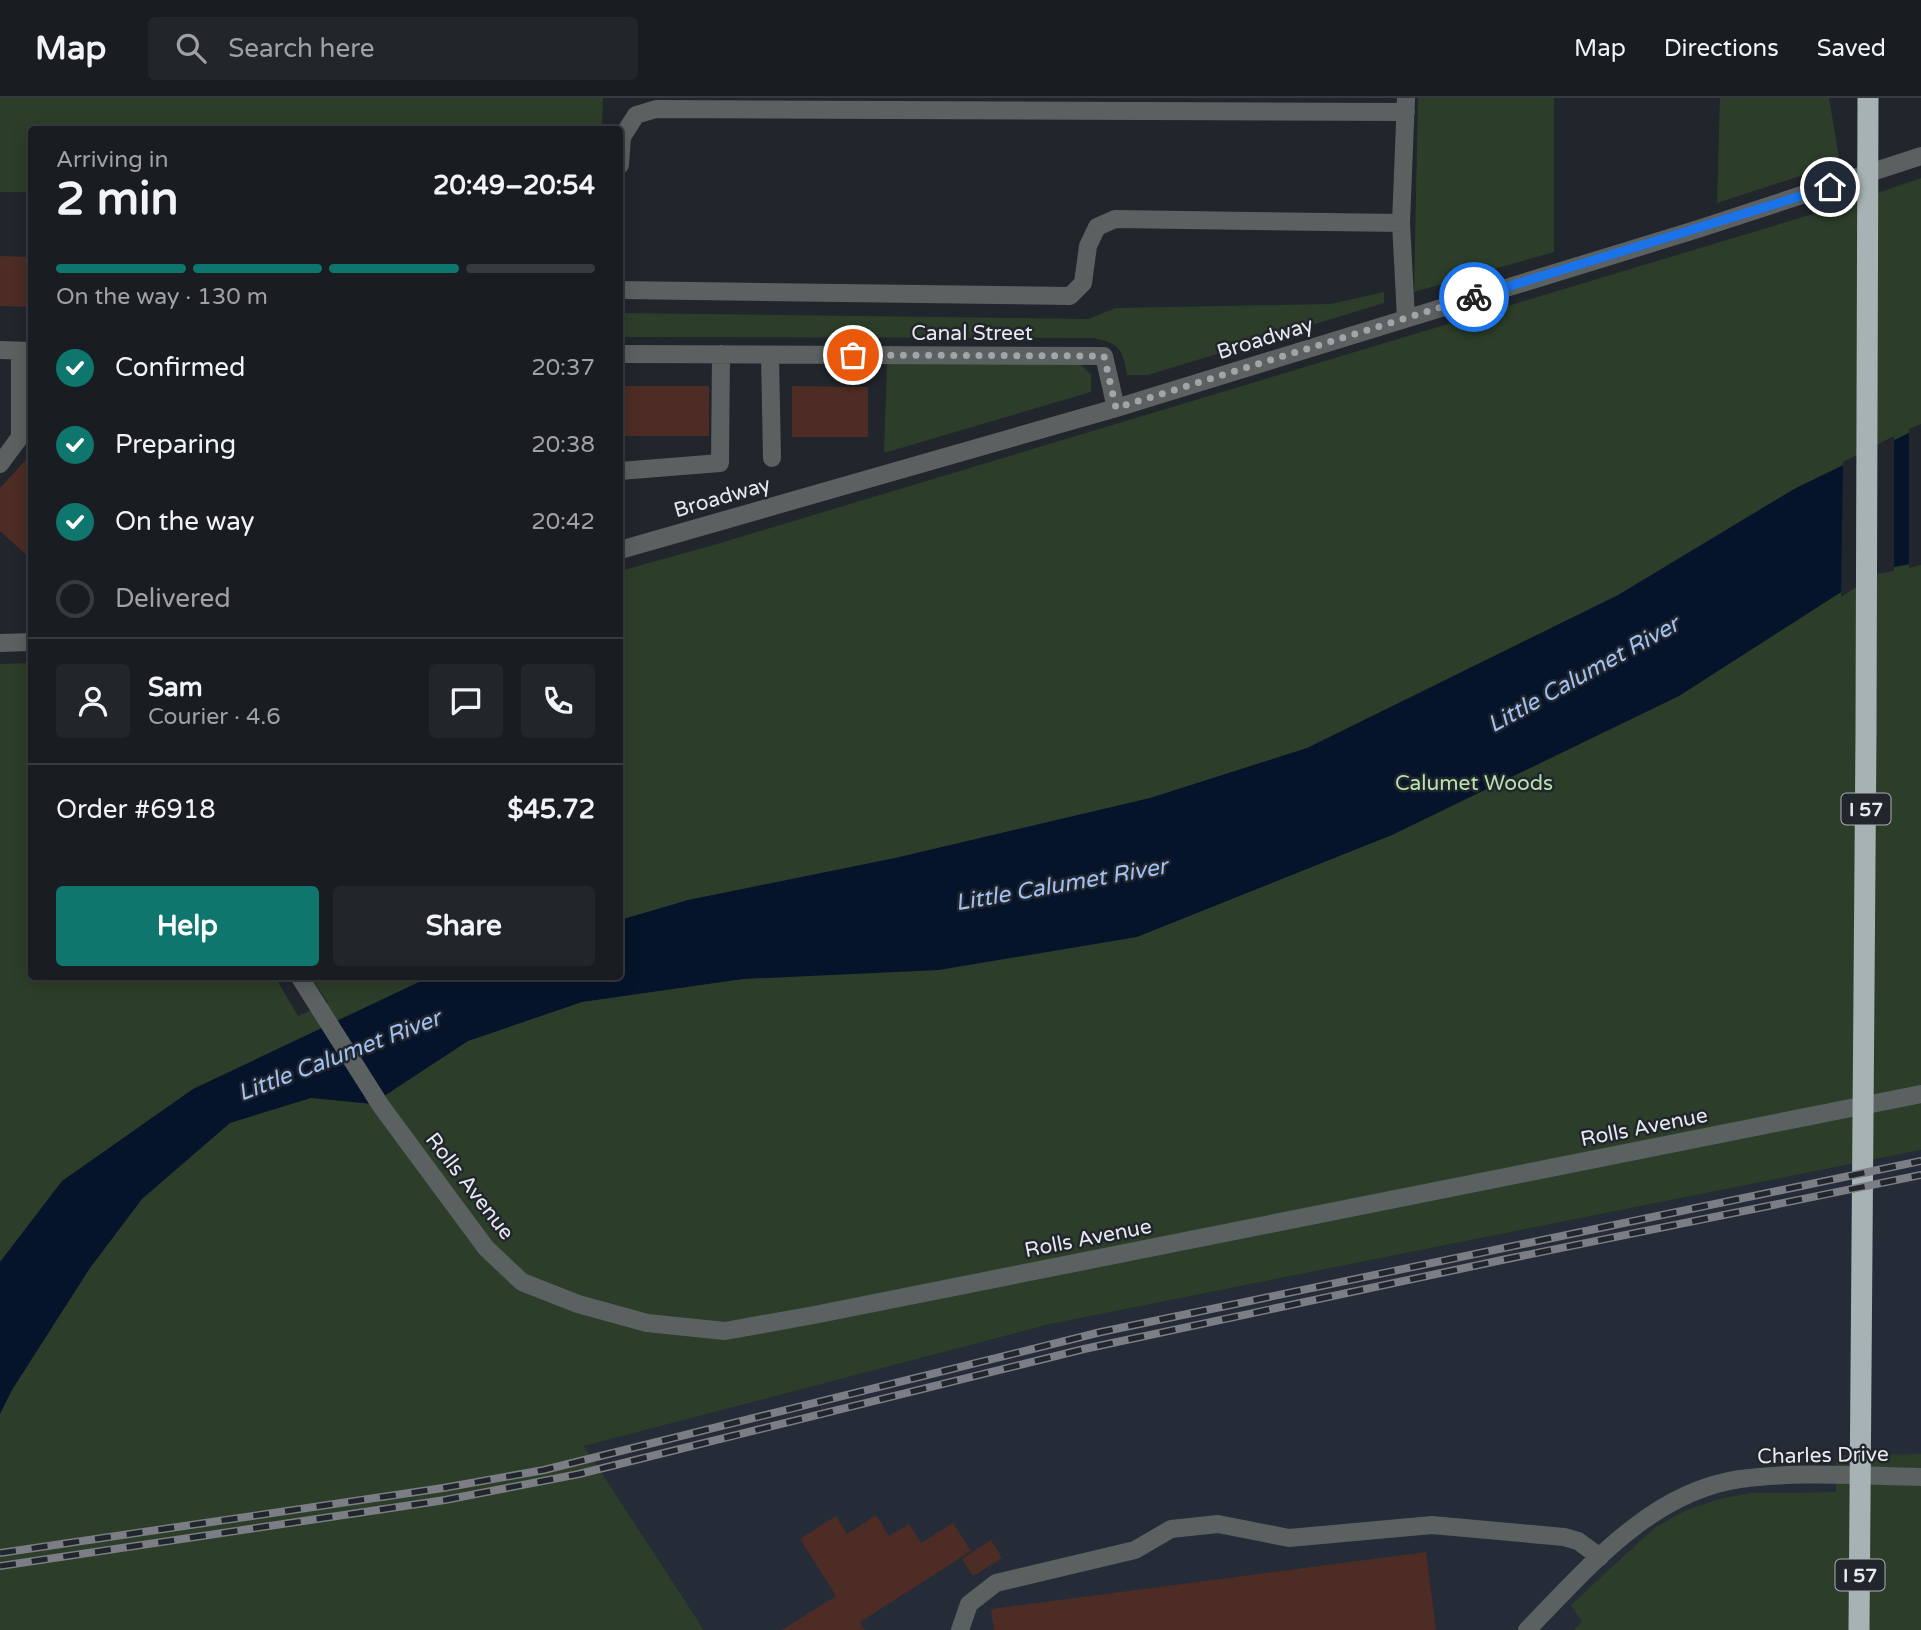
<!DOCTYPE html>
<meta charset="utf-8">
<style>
:root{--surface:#191c21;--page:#22252a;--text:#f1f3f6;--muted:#9fa1a5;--line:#373a3f;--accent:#0f766e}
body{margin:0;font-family:"Varela Round",sans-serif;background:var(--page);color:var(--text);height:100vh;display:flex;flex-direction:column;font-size:26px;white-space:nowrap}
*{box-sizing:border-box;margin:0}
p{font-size:23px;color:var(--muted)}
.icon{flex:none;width:38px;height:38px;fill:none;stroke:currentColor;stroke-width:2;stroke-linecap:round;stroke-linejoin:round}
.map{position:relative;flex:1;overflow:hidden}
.sheet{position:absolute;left:28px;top:28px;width:595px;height:854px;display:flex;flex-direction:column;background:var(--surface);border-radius:7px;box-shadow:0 4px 18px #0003,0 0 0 2px var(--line)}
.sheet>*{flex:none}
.pin{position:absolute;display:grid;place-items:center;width:60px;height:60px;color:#fff;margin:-30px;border:4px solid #fff;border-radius:50%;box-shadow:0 2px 7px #0007}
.courier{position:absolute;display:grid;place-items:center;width:70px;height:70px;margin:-35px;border:5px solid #1a73e8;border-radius:50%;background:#fff;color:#222;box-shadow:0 2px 9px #0007}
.summary em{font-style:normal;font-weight:800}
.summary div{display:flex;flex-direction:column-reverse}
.summary{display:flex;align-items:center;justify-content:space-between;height:119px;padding:0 28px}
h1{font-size:46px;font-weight:800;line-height:52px}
.bar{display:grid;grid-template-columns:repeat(4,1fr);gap:10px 7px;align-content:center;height:84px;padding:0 28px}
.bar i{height:9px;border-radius:5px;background:var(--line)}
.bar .selected{background:var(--accent)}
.bar p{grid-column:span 4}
.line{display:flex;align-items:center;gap:18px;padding:0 28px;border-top:2px solid var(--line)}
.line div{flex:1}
.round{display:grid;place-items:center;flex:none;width:74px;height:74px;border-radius:7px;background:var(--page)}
ol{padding:0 28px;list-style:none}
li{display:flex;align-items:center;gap:21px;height:77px}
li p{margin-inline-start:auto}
li .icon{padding:7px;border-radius:50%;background:var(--accent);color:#fff;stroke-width:4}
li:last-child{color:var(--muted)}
li i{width:38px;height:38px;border:4px solid var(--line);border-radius:50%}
.button{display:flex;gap:14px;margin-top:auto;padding:14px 28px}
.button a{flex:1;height:80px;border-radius:7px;background:var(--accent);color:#fff;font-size:28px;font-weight:800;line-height:80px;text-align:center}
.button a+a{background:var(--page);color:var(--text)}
header{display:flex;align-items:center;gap:42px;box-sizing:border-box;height:98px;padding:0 35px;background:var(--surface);border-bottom:2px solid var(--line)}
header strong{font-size:33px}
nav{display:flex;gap:38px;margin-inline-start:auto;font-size:24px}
.search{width:490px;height:63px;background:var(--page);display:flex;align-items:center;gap:18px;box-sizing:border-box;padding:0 24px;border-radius:7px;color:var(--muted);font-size:26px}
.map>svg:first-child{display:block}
.built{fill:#262b38}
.green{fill:#2c3e29}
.water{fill:#06142b}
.pier{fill:#21252c}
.building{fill:#4d2c25}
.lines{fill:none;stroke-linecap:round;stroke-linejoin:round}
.minor{stroke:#5b6060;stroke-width:18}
.highway{stroke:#a6b2b3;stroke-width:21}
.rail-casing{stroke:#7b7e84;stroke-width:8}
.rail{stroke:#21252c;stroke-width:5;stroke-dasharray:16;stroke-linecap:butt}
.done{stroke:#a2a4aa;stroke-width:7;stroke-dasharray:0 12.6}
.route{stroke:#1a73e8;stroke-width:9}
.labels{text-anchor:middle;stroke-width:5;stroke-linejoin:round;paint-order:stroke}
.shield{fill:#21252c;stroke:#acaeb4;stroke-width:2}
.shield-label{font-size:19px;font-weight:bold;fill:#e7e9ee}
.street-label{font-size:21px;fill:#e7e9ee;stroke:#21252c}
.park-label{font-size:21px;fill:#b7e2b0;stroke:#21252c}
.water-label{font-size:23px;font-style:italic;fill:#a1c1f4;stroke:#21252c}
</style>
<header>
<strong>Map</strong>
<div class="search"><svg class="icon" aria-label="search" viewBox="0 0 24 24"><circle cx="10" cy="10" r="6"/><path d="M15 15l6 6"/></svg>Search here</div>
<nav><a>Map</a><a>Directions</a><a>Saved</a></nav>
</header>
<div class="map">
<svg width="1921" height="1532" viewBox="0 0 1921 1532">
<rect width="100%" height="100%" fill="#21252c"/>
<path class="built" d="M1921 1052V1356L1836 1357V1394H1788L1719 1401 1686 1412 1654 1430 1572 1507 1582 1524 1574 1532H704L583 1348 1050 1226Z"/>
<path class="green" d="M0 0H603L602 31 32 32 31 94H0Z
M1418 0H1554V154L1414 194Z
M1720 0H1829L1840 65 1717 105Z
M1921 80V1052L1050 1226 584 1348 704 1532H0V566L31 565 32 878 275 879 298 918 328 905 311 879 620 878V473L717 446 1843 107Z
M1384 194V205L1148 277H1127C1123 251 1119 245 1093 240L620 239V215L1088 221 1116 210 1331 206Z
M887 266H1080L1091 276V294L884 355Z
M1921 1356V1532H1574L1582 1524 1571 1507 1654 1430 1686 1412 1719 1401 1751 1395 1836 1394V1357Z"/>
<path class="water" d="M1921 329V464L1874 473 1679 598 1392 737 1137 839 939 872 743 881 582 904 468 943 372 1006 311 1000 230 1025 142 1101 90 1170 12 1292 0 1316V1164L62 1083 193 991 421 883 435 878H620V822L688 802 895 760 1150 700 1307 650 1618 497 1794 391Z"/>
<path class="pier" d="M1921 326V467L1909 470V331Z
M1894 338V473L1876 476 1841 499 1843 364Z"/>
<path class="building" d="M0 158 32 159V209L0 208Z
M620 288H709V338H620Z
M792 288 868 289V339H792Z
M32 355V462L0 433V390Z
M876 1417 889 1438 909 1426 921 1445 953 1425 971 1453 860 1524 865 1532H782L836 1498 800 1441 836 1418 847 1436Z
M991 1442 1002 1460 973 1478 962 1461Z
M1426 1454 1436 1532H994L991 1511Z"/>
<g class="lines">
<path class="minor" d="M1406 0 1401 125 1406 220
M620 67 622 39 636 17 656 11 1406 14
M620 192 1070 198 1083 185 1088 148 1097 129 1115 121 1401 125
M0 252 32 253
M620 256 1104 258 1116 310
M770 257 772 360
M0 366 20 339V253
M620 373 720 365 721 256
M620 452 1116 310 1698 131 1921 58
M0 545 32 544
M299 878 381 1008 486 1150 522 1184 578 1206 647 1225 725 1233 814 1217 1921 996
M960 1532 969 1506 996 1485 1135 1452 1171 1431 1218 1426 1289 1440 1432 1427 1564 1439 1578 1443 1600 1459
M1527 1532C1587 1471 1650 1394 1740 1381 1799 1373 1861 1378 1921 1379"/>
<path class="highway" d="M1859 1532 1866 635 1868 0"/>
<defs>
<path id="rail" d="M0 1455 443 1390 544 1372 1101 1234 1921 1063
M0 1468 445 1402 579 1376 1084 1251 1502 1162 1921 1077"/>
</defs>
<use href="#rail" class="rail-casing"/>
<use href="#rail" class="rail"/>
</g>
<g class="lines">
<path class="done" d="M853 257 1104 258 1116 310 1474 199"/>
<path class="route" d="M1474 199 1830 89"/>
</g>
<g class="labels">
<g class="shield">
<rect x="1841.5" y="695.5" width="49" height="31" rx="5"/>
<rect x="1835.5" y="1461.5" width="49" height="31" rx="5"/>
</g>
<g class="shield-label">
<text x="1866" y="718">I 57</text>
<text x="1860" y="1484">I 57</text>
</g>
<g class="street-label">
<text x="972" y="242">Canal Street</text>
<text transform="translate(1265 240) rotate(-17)" y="7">Broadway</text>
<text transform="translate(722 399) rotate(-16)" y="7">Broadway</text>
<text transform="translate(1644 1029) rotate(-11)" y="7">Rolls Avenue</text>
<text transform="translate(470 1088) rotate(52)" y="7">Rolls Avenue</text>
<text transform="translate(1088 1140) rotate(-11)" y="7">Rolls Avenue</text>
<text transform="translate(1823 1357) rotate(-1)" y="7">Charles Drive</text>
</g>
<g class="park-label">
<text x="1474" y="692">Calumet Woods</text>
</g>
<g class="water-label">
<text transform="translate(1583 576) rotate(-29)" y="8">Little Calumet River</text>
<text transform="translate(1061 786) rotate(-10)" y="8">Little Calumet River</text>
<text transform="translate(339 957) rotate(-21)" y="8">Little Calumet River</text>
</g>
</g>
</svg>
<div class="pin" style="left:853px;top:257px;background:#ea580c"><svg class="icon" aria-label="bag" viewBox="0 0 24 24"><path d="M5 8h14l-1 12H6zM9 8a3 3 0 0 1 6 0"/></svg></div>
<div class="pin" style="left:1830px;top:89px;background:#1f2937"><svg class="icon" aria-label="home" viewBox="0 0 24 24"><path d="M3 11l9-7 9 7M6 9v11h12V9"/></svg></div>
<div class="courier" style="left:1474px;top:199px"><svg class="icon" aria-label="bike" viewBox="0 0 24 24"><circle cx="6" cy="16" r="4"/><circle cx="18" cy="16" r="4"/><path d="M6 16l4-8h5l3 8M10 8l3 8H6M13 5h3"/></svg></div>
<section class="sheet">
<div class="summary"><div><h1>2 min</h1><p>Arriving in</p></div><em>20:49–20:54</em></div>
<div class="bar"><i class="selected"></i><i class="selected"></i><i class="selected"></i><i></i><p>On the way · 130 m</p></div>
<ol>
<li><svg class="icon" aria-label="check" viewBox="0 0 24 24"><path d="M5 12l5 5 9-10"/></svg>Confirmed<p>20:37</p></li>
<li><svg class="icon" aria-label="check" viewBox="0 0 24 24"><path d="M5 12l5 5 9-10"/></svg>Preparing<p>20:38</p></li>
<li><svg class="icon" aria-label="check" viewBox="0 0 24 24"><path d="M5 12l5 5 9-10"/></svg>On the way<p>20:42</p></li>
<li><i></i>Delivered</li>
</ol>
<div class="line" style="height:126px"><a class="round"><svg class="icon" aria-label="person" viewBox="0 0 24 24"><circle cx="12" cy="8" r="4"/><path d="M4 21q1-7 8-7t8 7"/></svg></a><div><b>Sam</b><p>Courier · 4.6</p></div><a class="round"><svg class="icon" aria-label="chat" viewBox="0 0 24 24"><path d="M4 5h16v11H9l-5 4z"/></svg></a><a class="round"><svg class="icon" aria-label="phone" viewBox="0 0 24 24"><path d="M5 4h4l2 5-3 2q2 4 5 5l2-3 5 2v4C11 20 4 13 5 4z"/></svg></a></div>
<div class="line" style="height:91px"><div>Order #6918</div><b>$45.72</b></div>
<div class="button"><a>Help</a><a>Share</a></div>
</section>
</div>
